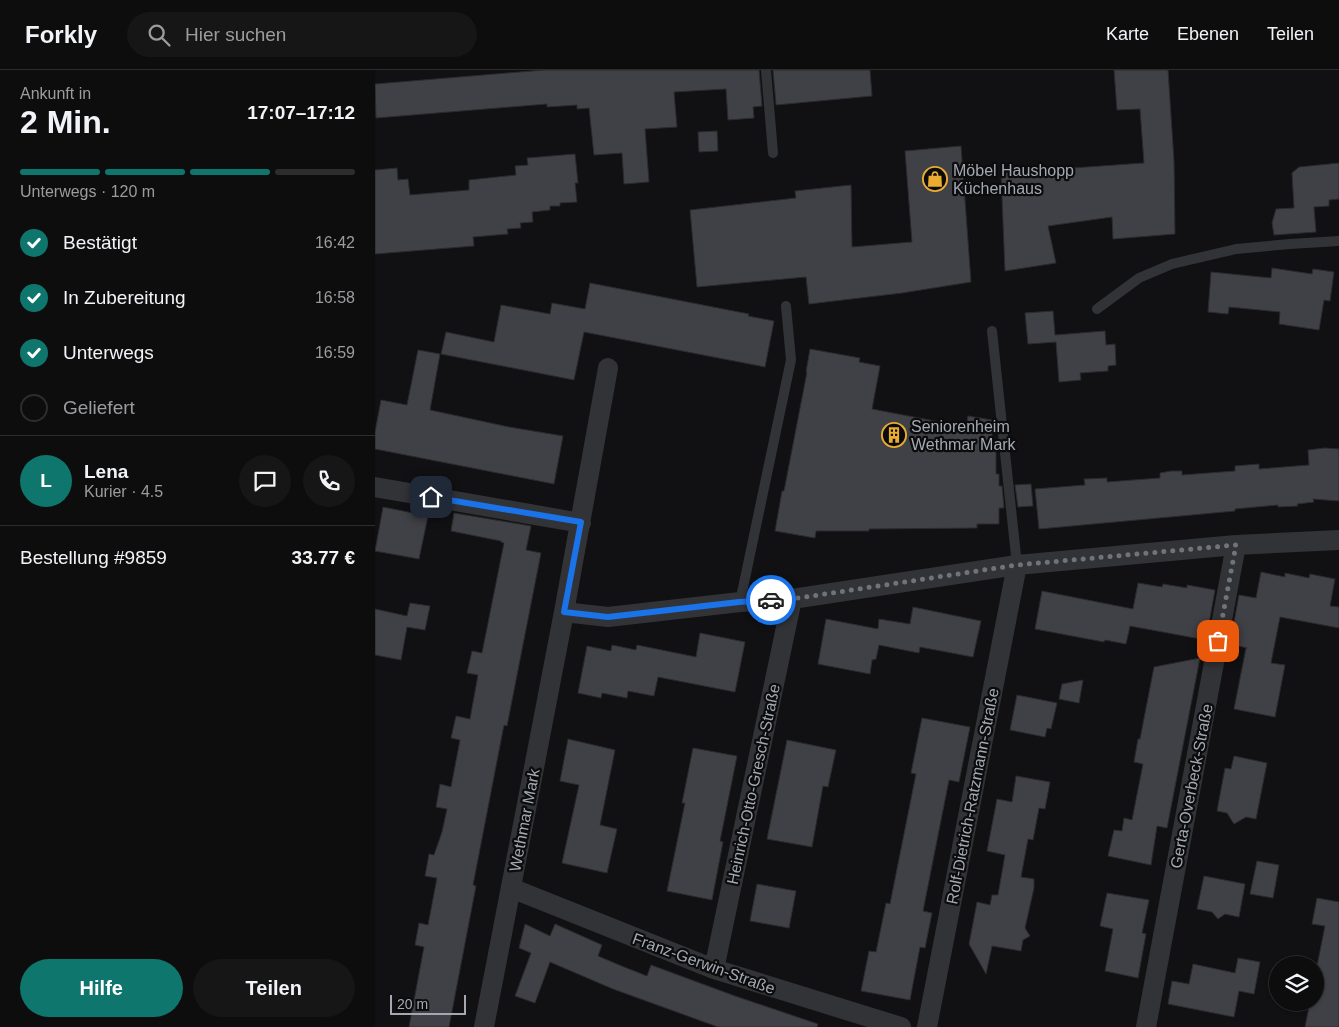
<!DOCTYPE html>
<html lang="de">
<meta charset="utf-8">
<style>
:root{--surface:#0d0d0e;--page:#161617;--text:#f1f3f6;--muted:#9a9c9e;--line:#2d2d2e;--accent:#0f766e}
body{margin:0;font-family:Arial,sans-serif;background:var(--page);color:var(--text);height:100vh;display:flex;flex-direction:column;font-size:19px;white-space:nowrap}
*{box-sizing:border-box;margin:0}
p{font-size:16px;color:var(--muted)}
.icon{flex:none;width:28px;height:28px;fill:none;stroke:currentColor;stroke-width:2;stroke-linecap:round;stroke-linejoin:round}
.map{position:relative;flex:1;overflow:hidden}
.drawer{display:flex;flex-direction:column;background:var(--surface);width:375px}
.drawer>*{flex:none}
.tools{position:absolute;left:894px;top:886px;display:grid;gap:10px}
.tools a{display:grid;place-items:center;width:55px;height:55px;border-radius:50%;background:var(--surface);box-shadow:0 1px 4px #0004,0 0 0 1px var(--line);font-size:25px}
.scale{position:absolute;left:15px;bottom:12px;width:76px;box-sizing:border-box;padding-left:5px;border:2px solid #a3a8b3;border-top:0;font-size:14px;line-height:18px;white-space:nowrap;color:#a3a8b3;-webkit-text-stroke:4px #0c0c0d;paint-order:stroke}
.pin{position:absolute;display:grid;place-items:center;width:42px;height:42px;color:#fff;margin:-21px;border-radius:10px;box-shadow:0 2px 8px #0006}
.courier{position:absolute;display:grid;place-items:center;width:50px;height:50px;margin:-25px;border:4px solid #1a73e8;border-radius:50%;background:#fff;color:#222;box-shadow:0 1px 6px #0007}
.summary em{font-style:normal;font-weight:800}
.summary div{display:flex;flex-direction:column-reverse}
.summary{display:flex;align-items:center;justify-content:space-between;height:85px;padding:0 20px}
h1{font-size:32px;font-weight:800;line-height:38px}
.bar{display:grid;grid-template-columns:repeat(4,1fr);gap:8px 5px;align-content:center;height:60px;padding:0 20px}
.bar i{height:6px;border-radius:4px;background:var(--line)}
.bar .selected{background:var(--accent)}
.bar p{grid-column:span 4}
.line{display:flex;align-items:center;gap:12px;padding:0 20px;border-top:1px solid var(--line)}
.line div{flex:1}
.round{display:grid;place-items:center;flex:none;width:52px;height:52px;border-radius:26px;background:var(--page)}
ol{padding:0 20px;list-style:none}
li{display:flex;align-items:center;gap:15px;height:55px}
li p{margin-inline-start:auto}
li .icon{padding:5px;border-radius:50%;background:var(--accent);color:#fff;stroke-width:4}
li:last-child{color:var(--muted)}
li i{width:28px;height:28px;border:2px solid var(--line);border-radius:50%}
.action{display:flex;gap:10px;margin-top:auto;padding:10px 20px}
.action a{flex:1;height:58px;border-radius:30px;background:var(--accent);color:#fff;font-size:20px;font-weight:800;line-height:58px;text-align:center}
.action a+a{background:var(--page);color:var(--text)}
header{display:flex;align-items:center;gap:30px;box-sizing:border-box;height:70px;padding:0 25px;background:var(--surface);border-bottom:1px solid var(--line)}
header strong{font-size:24px}
nav{display:flex;gap:28px;margin-inline-start:auto;font-size:18px}
.search{width:350px;height:45px;background:var(--page);display:flex;align-items:center;gap:12px;box-sizing:border-box;padding:0 18px;border-radius:28px;color:var(--muted);font-size:19px}
main{display:flex;flex:1;min-height:0}
.map>svg:first-child{display:block}
.building{fill:#404146;stroke:#2b2b2e}
.lines{fill:none;stroke-linecap:round;stroke-linejoin:round}
.service{stroke:#323337;stroke-width:10}
.minor{stroke:#323337;stroke-width:20}
.done{stroke:#70737b;stroke-width:5;stroke-dasharray:0 9}
.route{stroke:#1a73e8;stroke-width:6}
.labels{text-anchor:middle;stroke-width:4.5;stroke-linejoin:round;paint-order:stroke}
.poi-label{font-size:16px;fill:#a3a8b3;stroke:#0c0c0d;text-anchor:start}
.street-label{font-size:16px;fill:#a3a8b3;stroke:#0c0c0d}
</style>
<header>
<strong>Forkly</strong>
<div class="search"><svg class="icon" aria-label="search" viewBox="0 0 24 24"><circle cx="10" cy="10" r="6"/><path d="M15 15l6 6"/></svg>Hier suchen</div>
<nav><a>Karte</a><a>Ebenen</a><a>Teilen</a></nav>
</header>
<main>
<section class="drawer">
<div class="summary"><div><h1>2 Min.</h1><p>Ankunft in</p></div><em>17:07–17:12</em></div>
<div class="bar"><i class="selected"></i><i class="selected"></i><i class="selected"></i><i></i><p>Unterwegs · 120 m</p></div>
<ol>
<li><svg class="icon" aria-label="check" viewBox="0 0 24 24"><path d="M5 12l5 5 9-10"/></svg>Bestätigt<p>16:42</p></li>
<li><svg class="icon" aria-label="check" viewBox="0 0 24 24"><path d="M5 12l5 5 9-10"/></svg>In Zubereitung<p>16:58</p></li>
<li><svg class="icon" aria-label="check" viewBox="0 0 24 24"><path d="M5 12l5 5 9-10"/></svg>Unterwegs<p>16:59</p></li>
<li><i></i>Geliefert</li>
</ol>
<div class="line" style="height:90px"><b class="round" style="background:var(--accent);color:#fff">L</b><div><b>Lena</b><p>Kurier · 4.5</p></div><a class="round"><svg class="icon" aria-label="chat" viewBox="0 0 24 24"><path d="M4 5h16v11H9l-5 4z"/></svg></a><a class="round"><svg class="icon" aria-label="phone" viewBox="0 0 24 24"><path d="M5 4h4l2 5-3 2q2 4 5 5l2-3 5 2v4C11 20 4 13 5 4z"/></svg></a></div>
<div class="line" style="height:65px"><div>Bestellung #9859</div><b>33.77 €</b></div>
<div class="action"><a>Hilfe</a><a>Teilen</a></div>
</section>
<div class="map">
<svg width="964" height="957" viewBox="0 0 964 957">
<rect width="100%" height="100%" fill="#111113"/>
<path class="building" d="M169 0H384L387 36 378 37 379 48 353 50 351 19 299 22 302 57 270 59 274 112 249 114 247 83 219 85 214 38 202 39V35L172 37V34L1 48 0 14Z
M398 0H495L497 26 401 35Z
M739 0H793L799 91 800 164 738 169 737 147 673 156 681 193 630 201 626 103 769 93 765 39 742 40Z
M342 61 343 81 324 82 323 62Z
M586 76 596 212 527 223 434 234 431 207 322 217 315 140 421 128 420 121 476 115 477 177 537 172 530 81Z
M200 84 203 113H200L202 132 185 133V136H175V140L157 142 158 152 145 153 146 158 132 159 133 164 98 167 99 176 0 184V100L22 98 23 110 33 109 35 125 94 120V110L141 105 140 96 153 95 152 88Z
M964 93V129L954 130V136L939 137 941 162 899 165 897 153 901 139 919 138 917 103 924 97Z
M897 198 937 204 938 199 959 202 955 231 949 230 944 260 904 254 905 242 854 237 853 244 833 242 836 202 896 208Z
M215 213 374 244 373 246 399 251 390 297 209 262 199 310 66 284 71 262 119 272 126 235 175 244 177 233 210 239Z
M678 241 680 265 730 261 731 275 740 274 741 295 733 296V301L705 303 706 310 684 312 681 272 653 274 650 243Z
M435 279 485 288 484 292 505 296 497 339 591 357 593 346 617 350V374H621V404H624V416H627L629 438H624V454H602V458L494 459V461H441L440 468 400 461 407 421H409L432 302H431Z
M43 280 65 284 55 340 134 357 188 366 179 414 0 379V362L6 330 32 335Z
M950 378 964 379V431L938 429 939 432 922 434 923 436 903 437V435L860 439V441L664 459 660 419 710 415 709 409 732 408V412L785 408V403L796 401H807V405L860 401V396L884 394V399L934 395 933 380Z
M656 414 658 436 643 437 640 415Z
M8 437 53 446 44 489 0 481Z
M79 443 156 456 151 480 166 483 132 656 129 655 98 815 101 816 74 957H34L49 877 40 875 44 853 53 855 62 808 50 806 54 784 59 785 67 762 72 739 61 737 65 714 76 717 85 670 76 668 81 646 95 649 103 605 92 603 97 581 107 583 129 473 126 472V471L76 461Z
M886 502 910 507V503L934 508 935 504 960 509 955 536 964 537V558L905 547 896 593 910 595 900 647 859 639 871 578H872L855 574 864 525 881 528Z
M763 513 787 517 788 514 812 518V515L840 520 831 570 755 556 751 574 730 570 729 572 660 559 667 521 758 539Z
M35 533 55 536 50 560 32 557 26 590 0 585V539L32 546Z
M538 537 606 551 598 587 545 577 544 583 504 575 501 589 497 590 495 604 443 594 451 549 503 559 504 549 535 554Z
M325 563 370 572 360 622 283 607 279 626 253 621 252 628 227 623 226 628 203 623 212 576 236 581 237 575 261 580 262 575 321 587Z
M825 588 792 758 782 756 776 795 733 786 739 760 747 761 749 748 757 750 768 694 759 692 763 669H765L779 597Z
M708 610 704 633 684 629 687 614Z
M642 625 682 633 676 659 672 658 670 667 635 660Z
M547 648 595 657 584 712 574 710 548 841 557 843 550 878 545 877 535 930 486 921 494 881 501 882 511 833 515 834 541 704 536 703Z
M193 669 240 680 225 755 242 759 232 803 187 793 204 715 185 711Z
M412 670 461 680 453 717 448 716 437 777 392 769Z
M318 678 362 686 345 771 348 772 337 830 292 821 310 733H307Z
M859 686 892 693 881 749 871 747 859 754 852 743 842 741 850 698 856 699Z
M641 706 675 712 670 739 664 738 658 770 653 769 646 807 659 809V818L650 858 655 866 648 870 646 881 617 876 611 904 594 874 602 832 615 835 617 825H623L630 785 612 781 622 729 637 732Z
M882 791 904 795 898 828 875 824Z
M829 806 870 814 864 847 850 844 843 849 837 842 822 839Z
M382 814 421 821 414 858 375 851Z
M732 823 774 830 767 863 771 864 763 908 730 901 738 859 725 856Z
M942 828 964 832V957H930L935 932H940V906L950 856 937 854Z
M150 854 175 866 180 854 227 875 223 886 249 897 272 906 276 895 360 926 443 954 442 957H343L238 919 175 892 160 933 140 926 156 883 144 878Z
M863 888 885 892 879 924 864 921 859 947 793 934 797 911 814 914 818 894 860 903Z"/>
<g class="lines">
<path class="service" d="M391 0 398 83
M722 239 764 208 797 194 861 179 915 174 964 171
M617 261 642 495
M365 532 416 290 411 236"/>
<path class="minor" d="M0 417 206 453
M189 542 233 298
M136 818 339 899 526 957
M339 899 417 529
M109 957 189 542 233 547 365 532 417 529 642 495 861 475 964 470
M552 957 642 495
M771 957 861 475"/>
</g>
<g class="lines">
<path class="done" d="M396 530 417 529 642 495 861 475 843 571"/>
<path class="route" d="M56 427 206 452 189 542 233 547 364 532 396 530"/>
</g>
<defs>
<symbol id="shop-ring" viewBox="-11 -11 22 22"><circle r="9.5" fill="#0c0c0d" stroke="#eaad32" stroke-width="1.5"/><path d="M-5-2.5h2.3a2.7 3.5 0 0 1 5.4 0H5L5.5 6h-11ZM-1.5-2.5h3a1.5 2.3 0 0 0-3 0Z" fill="#eaad32"/></symbol>
<symbol id="building-ring" viewBox="-11 -11 22 22"><circle r="9.5" fill="#0c0c0d" stroke="#eaad32" stroke-width="1.5"/><path d="M-4-6H4V6H1V3H-1V6H-4ZM-2.5-4.3h1.7v1.8h-1.7ZM.8-4.3h1.7v1.8H.8ZM-2.5-1h1.7V.8h-1.7ZM.8-1h1.7V.8H.8Z" fill="#eaad32"/></symbol>
</defs>
<g fill-rule="evenodd">
<use href="#shop-ring" x="546" y="95" width="28" height="28"/>
<use href="#building-ring" x="505" y="351" width="28" height="28"/>
</g>
<g class="labels">
<g class="poi-label">
<text x="578" y="106">Möbel Haushopp<tspan x="578" dy="18">Küchenhaus</tspan></text>
<text x="536" y="362">Seniorenheim<tspan x="536" dy="18">Wethmar Mark</tspan></text>
</g>
<g class="street-label">
<text transform="translate(378 714) rotate(-78)" y="6">Heinrich-Otto-Gresch-Straße</text>
<text transform="translate(816 716) rotate(-79)" y="6">Gerta-Overbeck-Straße</text>
<text transform="translate(597 726) rotate(-79)" y="6">Rolf-Dietrich-Ratzmann-Straße</text>
<text transform="translate(149 750) rotate(-79)" y="6">Wethmar Mark</text>
<text transform="translate(329 893) rotate(20)" y="6">Franz-Gerwin-Straße</text>
</g>
</g>
</svg>
<div class="tools">
<a><svg class="icon" aria-label="layers" viewBox="0 0 24 24"><path d="M12 4l9 5-9 5-9-5zM3 14l9 5 9-5"/></svg></a>
</div>
<div class="scale">20 m</div>
<div class="pin" style="left:843px;top:571px;background:#ea580c"><svg class="icon" aria-label="bag" viewBox="0 0 24 24"><path d="M5 8h14l-1 12H6zM9 8a3 3 0 0 1 6 0"/></svg></div>
<div class="pin" style="left:56px;top:427px;background:#1f2937"><svg class="icon" aria-label="home" viewBox="0 0 24 24"><path d="M3 11l9-7 9 7M6 9v11h12V9"/></svg></div>
<div class="courier" style="left:396px;top:530px"><svg class="icon" aria-label="car" viewBox="0 0 24 24"><path d="M5 17H2v-5l4-1 3-4h7l3 4 3 1v5h-3M9 17h6M6 11h13"/><circle cx="7" cy="17" r="2"/><circle cx="17" cy="17" r="2"/></svg></div>
</div>
</main>
